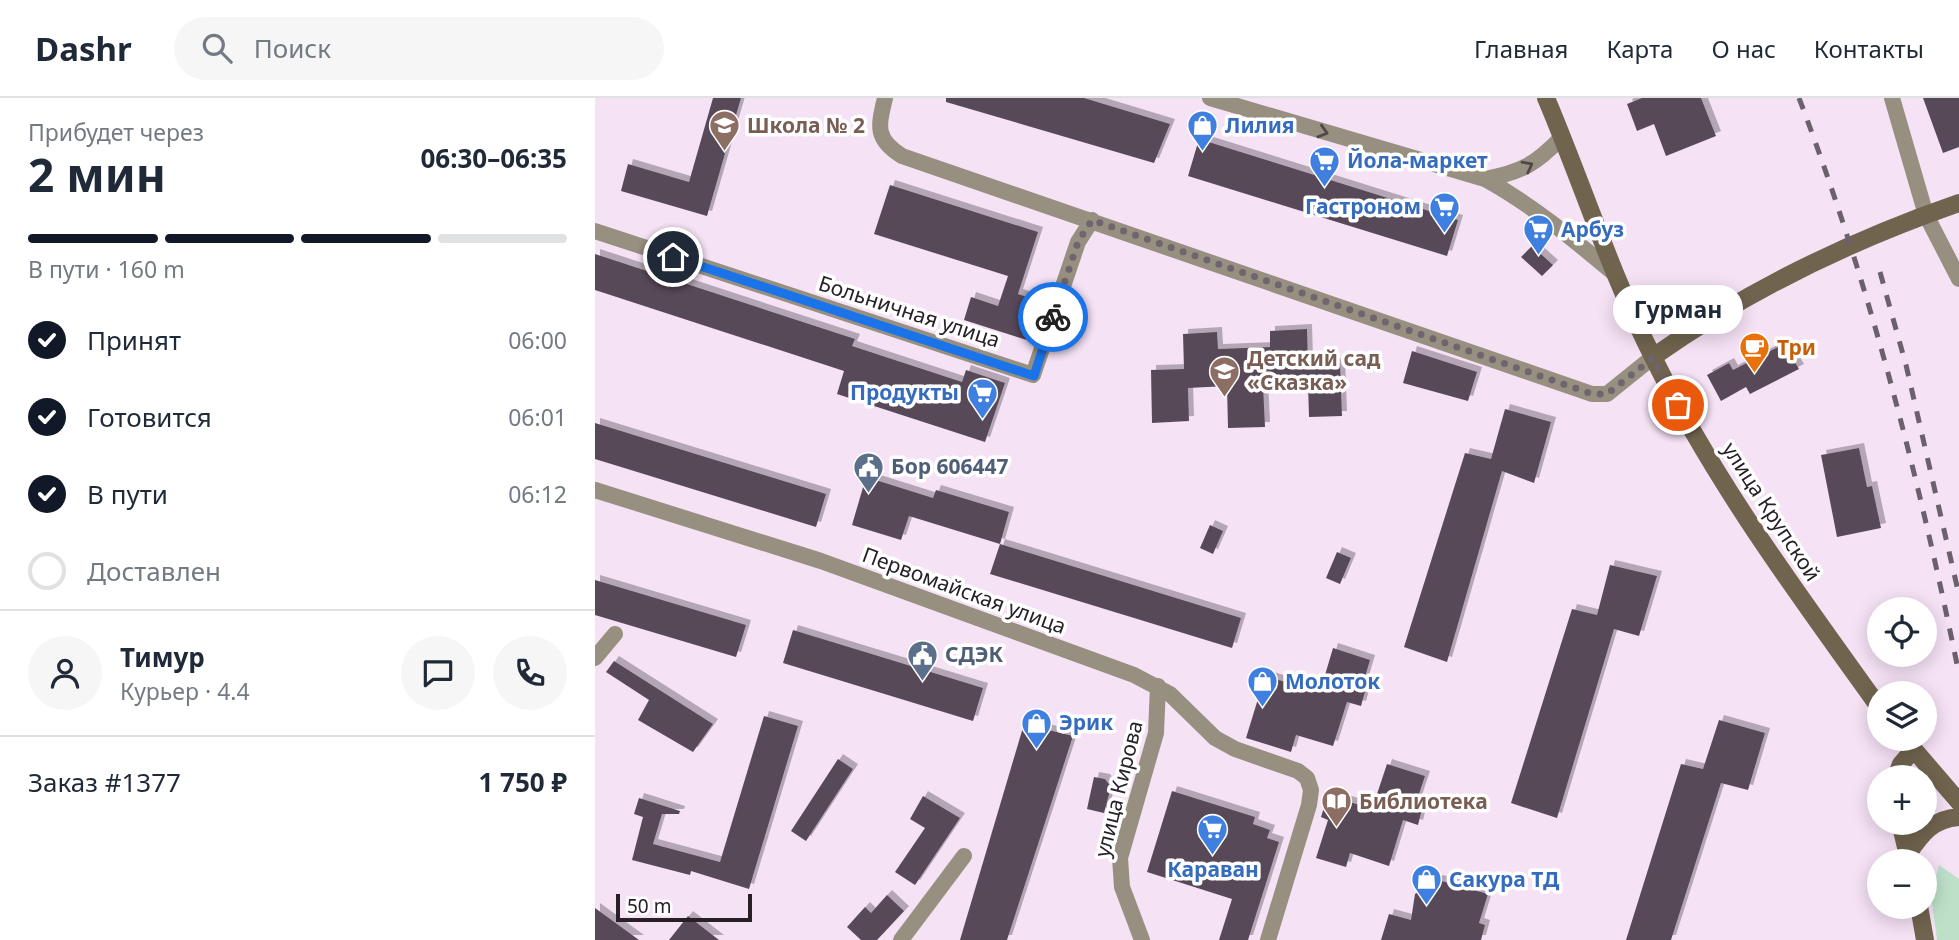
<!DOCTYPE html>
<html lang="ru">
<meta charset="utf-8">
<style>
:root{--surface:#fff;--page:#f6f6f7;--text:#1f2937;--muted:#747a83;--line:#e0e1e3;--accent:#111827}
body{margin:0;font-family:"Noto Sans",sans-serif;background:var(--page);color:var(--text);height:100vh;display:flex;flex-direction:column;font-size:26px;white-space:nowrap}
*{box-sizing:border-box;margin:0}
p{font-size:23px;color:var(--muted)}
.icon{flex:none;width:38px;height:38px;fill:none;stroke:currentColor;stroke-width:2;stroke-linecap:round;stroke-linejoin:round}
.map{position:relative;flex:1;overflow:hidden}
.drawer{display:flex;flex-direction:column;background:var(--surface);width:595px}
.drawer>*{flex:none}
.tools{position:absolute;left:1272px;top:499px;display:grid;gap:14px}
.tools a{display:grid;place-items:center;width:70px;height:70px;border-radius:50%;background:var(--surface);box-shadow:0 4px 18px #0003;font-size:35px}
.scale{position:absolute;left:21px;bottom:18px;width:136px;box-sizing:border-box;padding-left:7px;border:4px solid #272127;border-top:0;font-size:19px;line-height:24px;white-space:nowrap;color:#272127;-webkit-text-stroke:5px #fff;paint-order:stroke}
.pin{position:absolute;display:grid;place-items:center;width:60px;height:60px;color:#fff;margin:-30px;border:4px solid #fff;border-radius:50%;box-shadow:0 2px 7px #0007}
.courier{position:absolute;display:grid;place-items:center;width:70px;height:70px;margin:-35px;border:5px solid #1a73e8;border-radius:50%;background:#fff;color:#222;box-shadow:0 2px 9px #0007}
.bubble{position:absolute;height:49px;border-radius:24px;background:var(--surface);box-shadow:0 4px 18px #0003;font-size:23px;font-weight:700;line-height:49px;text-align:center}
.summary em{font-style:normal;font-weight:700}
.summary div{display:flex;flex-direction:column-reverse}
.summary{display:flex;align-items:center;justify-content:space-between;height:119px;padding:0 28px}
h1{font-size:46px;font-weight:700;line-height:52px}
.bar{display:grid;grid-template-columns:repeat(4,1fr);gap:10px 7px;align-content:center;height:84px;padding:0 28px}
.bar i{height:9px;border-radius:5px;background:var(--line)}
.bar .on{background:var(--accent)}
.bar p{grid-column:span 4}
.line{display:flex;align-items:center;gap:18px;padding:0 28px;border-top:2px solid var(--line)}
.line div{flex:1}
.round{display:grid;place-items:center;flex:none;width:74px;height:74px;border-radius:37px;background:var(--page)}
ol{padding:0 28px;list-style:none}
li{display:flex;align-items:center;gap:21px;height:77px}
li p{margin-inline-start:auto}
li .icon{padding:7px;border-radius:50%;background:var(--accent);color:#fff;stroke-width:4}
li:last-child{color:var(--muted)}
li i{width:38px;height:38px;border:4px solid var(--line);border-radius:50%}
header{display:flex;align-items:center;gap:42px;box-sizing:border-box;height:98px;padding:0 35px;background:var(--surface);border-bottom:2px solid var(--line)}
header strong{font-size:33px}
nav{display:flex;gap:38px;margin-inline-start:auto;font-size:24px}
.search{width:490px;height:63px;background:var(--page);display:flex;align-items:center;gap:18px;box-sizing:border-box;padding:0 24px;border-radius:38px;color:var(--muted);font-size:26px}
main{display:flex;flex:1;min-height:0}
.map>svg:first-child{display:block}
.green{fill:#bee0c9}
.building{fill:#594a59;filter:url(#shadow)}
.lines{fill:none;stroke-linecap:round;stroke-linejoin:round}
.street{stroke:#978f80;stroke-width:16}
.secondary{stroke:#70644e;stroke-width:18}
.rail{stroke:#6b606b;stroke-width:5;stroke-dasharray:12 12;stroke-linecap:butt}
.oneway{stroke:#4e4846}
.done{stroke:#6f656f;stroke-width:7;stroke-dasharray:0 12.6}
.route{stroke:#1a73e8;stroke-width:9}
.labels{text-anchor:middle;stroke-width:7;stroke-linejoin:round;paint-order:stroke}
.education-label{font-size:21px;font-weight:bold;fill:#785e54;stroke:#fff;text-anchor:start}
.shop-label{font-size:21px;font-weight:bold;fill:#366cbe;stroke:#fff;text-anchor:start}
.street-label{font-size:21px;fill:#272127;stroke:#fff}
.food-label{font-size:21px;font-weight:bold;fill:#c56008;stroke:#fff;text-anchor:start}
.service-label{font-size:21px;font-weight:bold;fill:#4e5e75;stroke:#fff;text-anchor:start}
</style>
<header>
<strong>Dashr</strong>
<div class="search"><svg class="icon" aria-label="search" viewBox="0 0 24 24"><circle cx="10" cy="10" r="6"/><path d="M15 15l6 6"/></svg>Поиск</div>
<nav><a>Главная</a><a>Карта</a><a>О нас</a><a>Контакты</a></nav>
</header>
<main>
<section class="drawer">
<div class="summary"><div><h1>2 мин</h1><p>Прибудет через</p></div><em>06:30–06:35</em></div>
<div class="bar"><i class="on"></i><i class="on"></i><i class="on"></i><i></i><p>В пути · 160 m</p></div>
<ol>
<li><svg class="icon" aria-label="check" viewBox="0 0 24 24"><path d="M5 12l5 5 9-10"/></svg>Принят<p>06:00</p></li>
<li><svg class="icon" aria-label="check" viewBox="0 0 24 24"><path d="M5 12l5 5 9-10"/></svg>Готовится<p>06:01</p></li>
<li><svg class="icon" aria-label="check" viewBox="0 0 24 24"><path d="M5 12l5 5 9-10"/></svg>В пути<p>06:12</p></li>
<li><i></i>Доставлен</li>
</ol>
<div class="line" style="height:126px"><a class="round"><svg class="icon" aria-label="person" viewBox="0 0 24 24"><circle cx="12" cy="8" r="4"/><path d="M4 21q1-7 8-7t8 7"/></svg></a><div><b>Тимур</b><p>Курьер · 4.4</p></div><a class="round"><svg class="icon" aria-label="chat" viewBox="0 0 24 24"><path d="M4 5h16v11H9l-5 4z"/></svg></a><a class="round"><svg class="icon" aria-label="phone" viewBox="0 0 24 24"><path d="M5 4h4l2 5-3 2q2 4 5 5l2-3 5 2v4C11 20 4 13 5 4z"/></svg></a></div>
<div class="line" style="height:91px"><div>Заказ #1377</div><b>1 750 ₽</b></div>
</section>
<div class="map">
<svg width="1364" height="842" viewBox="0 0 1364 842">
<defs>
<filter id="shadow"><feDropShadow dx="5" dy="-5" stdDeviation="0" flood-color="#0004"/></filter>
</defs>
<rect width="100%" height="100%" fill="#f5e2f5"/>
<path class="green" d="M1344 767 1364 781V842H1342L1336 797Z"/>
<path class="building" d="M118 0H146L112 118 26 93 33 66 94 84Z
M351 0H489L575 26 559 65 351 4Z
M1047 0H1106L1121 38 1071 58 1059 26 1042 33 1032 6Z
M1328 0H1364V49L1348 55Z
M604 41 863 122 852 158 593 78Z
M295 87 443 134 423 196 447 204 435 243 369 222 376 199 403 208 413 178 279 136Z
M937 148 958 167 947 178 926 159Z
M0 156 260 241 257 248 367 284 371 272 410 285 390 344 242 296 249 273 0 192Z
M712 231 713 266 745 265 747 318 714 319 713 285 668 287 670 329 633 330 632 288 593 290 594 323 557 325 556 272 589 271 588 236 622 234 623 251 675 249V233Z
M1189 246 1204 271 1155 296 1151 289 1126 303 1112 277 1134 265 1138 272Z
M817 253 882 274 873 303 808 285Z
M910 311 956 324 939 385 907 373 852 564 809 549 870 355 896 361Z
M0 325 231 396 221 429 0 361Z
M1264 350 1272 389 1277 388 1286 430 1242 439 1226 357Z
M271 379 338 400 341 392 414 414 405 446 314 418 306 442 257 427Z
M615 427 628 433 618 456 605 450Z
M405 446 646 520 637 550 395 476Z
M742 454 756 460 745 486 731 480Z
M1015 467 1062 478 1044 538 1019 531 962 720 916 705 977 511 1002 517Z
M0 482 151 527 141 559 0 517Z
M198 532 388 590 378 623 188 565Z
M738 550 775 562 767 589 771 590 766 608 752 604 738 648 701 637 696 654 651 640 670 578 725 594Z
M19 563 118 626 98 654 43 622 54 602 11 574Z
M169 618 203 628 154 791 96 773 95 777 37 762 48 719 39 716 44 700 85 713 84 716H67L58 746 125 764Z
M1124 622 1170 635 1153 692 1126 685 1076 842H1031L1086 666 1108 671Z
M429 626 478 638 412 842H365Z
M243 661 258 671 211 743 196 733Z
M792 666 830 678 821 705 828 707 823 727 808 722 794 768 755 755 751 769 721 760 733 722 726 719 733 697 777 711Z
M499 679 510 681 516 689 509 715 492 711Z
M577 693 660 719 658 726 675 732 672 740 684 744 653 842H624L637 801 552 774Z
M328 698 365 720 320 787 300 774 330 730 315 721Z
M843 782 893 796 884 825 890 827 886 842H786L794 816 816 822 820 796Z
M292 797 309 813 282 842H266L252 829 270 809 276 815Z
M0 810 44 842H0Z
M93 818 124 842H74Z"/>
<g class="lines">
<path class="street" d="M290 0C283 29 280 41 307 58L997 296H1012L1058 259
M615 0 890 81C939 108 979 142 1021 177
M1297 0 1331 117 1364 181
M890 81C927 74 941 66 967 39
M0 133 438 277 483 144 497 122
M0 392 226 463 539 577 575 596 620 640 640 651 703 673 712 680 716 692 714 707 673 842
M0 560 20 536
M306 842 369 758
M547 842 527 789 525 760 561 635 563 588"/>
<path class="secondary" d="M951 0C988 87 1016 177 1059 261 1121 386 1203 496 1284 609
M1058 259C1150 194 1257 142 1364 105
M1309 640 1364 704
M1301 679 1306 666 1318 652
M1305 724 1314 762
M1313 756C1327 735 1338 721 1364 719
M1324 808 1330 842"/>
<path class="rail" d="M1204 0C1275 187 1324 380 1364 576
M1285 174 1311 267 1364 497"/>
</g>
<defs><path id="oneway-chevron" d="M-2-3.5L2.5 0L-2 3.5" fill="none" stroke-width="1.6" stroke-linecap="round" stroke-linejoin="round" transform="scale(1.75)"/></defs>
<g class="oneway">
<use href="#oneway-chevron" transform="translate(728 34) rotate(17)"/>
<use href="#oneway-chevron" transform="translate(933 68) rotate(-28)"/>
</g>
<g class="lines">
<path class="done" d="M458 219 483 144 497 122 997 296H1012L1058 260 1083 307"/>
<path class="route" d="M78 159 439 278 458 219"/>
</g>
<defs>
<symbol id="school-pin" viewBox="-11 -11 22 30"><path d="M0 17L-7.5 6A9.5 9.5 0 1 1 7.5 6Z" fill="#8d6e63" stroke="#fff"/><path d="M0-5L7-2L0 1L-7-2ZM-4 1L0 2.5L4 1V4Q0 6-4 4Z" fill="#fff"/></symbol>
<symbol id="shop-pin" viewBox="-11 -11 22 30"><path d="M0 17L-7.5 6A9.5 9.5 0 1 1 7.5 6Z" fill="#3f7fe0" stroke="#fff"/><path d="M-5-2.5h2.3a2.7 3.5 0 0 1 5.4 0H5L5.5 6h-11ZM-1.5-2.5h3a1.5 2.3 0 0 0-3 0Z" fill="#fff"/></symbol>
<symbol id="supermarket-pin" viewBox="-11 -11 22 30"><path d="M0 17L-7.5 6A9.5 9.5 0 1 1 7.5 6Z" fill="#3f7fe0" stroke="#fff"/><path d="M-6-5.5h2.5l.6 2H6L4.5 2H-2.5L-4.4-4H-6ZM-1.5 3.2a1.3 1.3 0 1 0 .1 0ZM3 3.2a1.3 1.3 0 1 0 .1 0Z" fill="#fff"/></symbol>
<symbol id="cafe-pin" viewBox="-11 -11 22 30"><path d="M0 17L-7.5 6A9.5 9.5 0 1 1 7.5 6Z" fill="#e8710a" stroke="#fff"/><path d="M-5.5-4.5H6V0H3Q3 3.5 0 3.5H-2.5Q-5.5 3.5-5.5 0ZM3-3.2v2h1.7v-2ZM-6 4.5H4V6H-6Z" fill="#fff"/></symbol>
<symbol id="civic-pin" viewBox="-11 -11 22 30"><path d="M0 17L-7.5 6A9.5 9.5 0 1 1 7.5 6Z" fill="#5c6f8a" stroke="#fff"/><path d="M-.6-6.5H3V-4.5H.6V-3L4-1V1h2V6H-6V1h2V-1L-.6-3ZM-1.2 2.5V6h2.4V2.5Z" fill="#fff"/></symbol>
<symbol id="library-pin" viewBox="-11 -11 22 30"><path d="M0 17L-7.5 6A9.5 9.5 0 1 1 7.5 6Z" fill="#8d6e63" stroke="#fff"/><path d="M-6-4Q-3-5.5-.7-3.5V5Q-3 3-6 4ZM6-4Q3-5.5 .7-3.5V5Q3 3 6 4Z" fill="#fff"/></symbol>
</defs>
<g fill-rule="evenodd">
<use href="#school-pin" x="112" y="10" width="35" height="47"/>
<use href="#shop-pin" x="590" y="10" width="35" height="47"/>
<use href="#supermarket-pin" x="712" y="46" width="35" height="47"/>
<use href="#supermarket-pin" x="832" y="92" width="35" height="47"/>
<use href="#supermarket-pin" x="926" y="114" width="35" height="47"/>
<use href="#cafe-pin" x="1142" y="232" width="35" height="47"/>
<use href="#school-pin" x="612" y="256" width="35" height="47"/>
<use href="#supermarket-pin" x="370" y="278" width="35" height="47"/>
<use href="#civic-pin" x="256" y="352" width="35" height="47"/>
<use href="#civic-pin" x="310" y="540" width="35" height="47"/>
<use href="#shop-pin" x="650" y="566" width="35" height="47"/>
<use href="#shop-pin" x="424" y="608" width="35" height="47"/>
<use href="#library-pin" x="724" y="686" width="35" height="47"/>
<use href="#supermarket-pin" x="600" y="714" width="35" height="47"/>
<use href="#shop-pin" x="814" y="764" width="35" height="47"/>
</g>
<g class="labels">
<g class="education-label">
<text x="152" y="35">Школа № 2</text>
<text x="652" y="268">Детский сад<tspan x="652" dy="24">«Сказка»</tspan></text>
<text x="764" y="711">Библиотека</text>
</g>
<g class="shop-label">
<text x="630" y="35">Лилия</text>
<text x="752" y="70">Йола-маркет</text>
<text x="826" y="116" text-anchor="end">Гастроном</text>
<text x="966" y="139">Арбуз</text>
<text x="364" y="302" text-anchor="end">Продукты</text>
<text x="690" y="591">Молоток</text>
<text x="464" y="632">Эрик</text>
<text x="618" y="779" text-anchor="middle">Караван</text>
<text x="854" y="789">Сакура ТД</text>
</g>
<g class="street-label">
<text transform="translate(314 214) rotate(18)" y="7">Больничная улица</text>
<text transform="translate(1176 414) rotate(57)" y="7">улица Крупской</text>
<text transform="translate(369 493) rotate(20)" y="7">Первомайская улица</text>
<text transform="translate(524 691) rotate(-76)" y="7">улица Кирова</text>
</g>
<g class="food-label">
<text x="1182" y="257">Три</text>
</g>
<g class="service-label">
<text x="296" y="376">Бор 606447</text>
<text x="350" y="564">СДЭК</text>
</g>
</g>
</svg>
<div class="tools">
<a><svg class="icon" aria-label="locate" viewBox="0 0 24 24"><circle cx="12" cy="12" r="6"/><path d="M12 2v4M12 18v4M2 12h4M18 12h4"/></svg></a>
<a><svg class="icon" aria-label="layers" viewBox="0 0 24 24"><path d="M12 4l9 5-9 5-9-5zM3 14l9 5 9-5"/></svg></a>
<a>+</a>
<a>−</a>
</div>
<div class="scale">50 m</div>
<div class="pin" style="left:1083px;top:307px;background:#ea580c"><svg class="icon" aria-label="bag" viewBox="0 0 24 24"><path d="M5 8h14l-1 12H6zM9 8a3 3 0 0 1 6 0"/></svg></div>
<div class="pin" style="left:78px;top:159px;background:#1f2937"><svg class="icon" aria-label="home" viewBox="0 0 24 24"><path d="M3 11l9-7 9 7M6 9v11h12V9"/></svg></div>
<div class="courier" style="left:458px;top:219px"><svg class="icon" aria-label="bike" viewBox="0 0 24 24"><circle cx="6" cy="16" r="4"/><circle cx="18" cy="16" r="4"/><path d="M6 16l4-8h5l3 8M10 8l3 8H6M13 5h3"/></svg></div>
<div class="bubble" style="left:1018px;top:187px;width:130px">Гурман</div>
</div>
</main>
